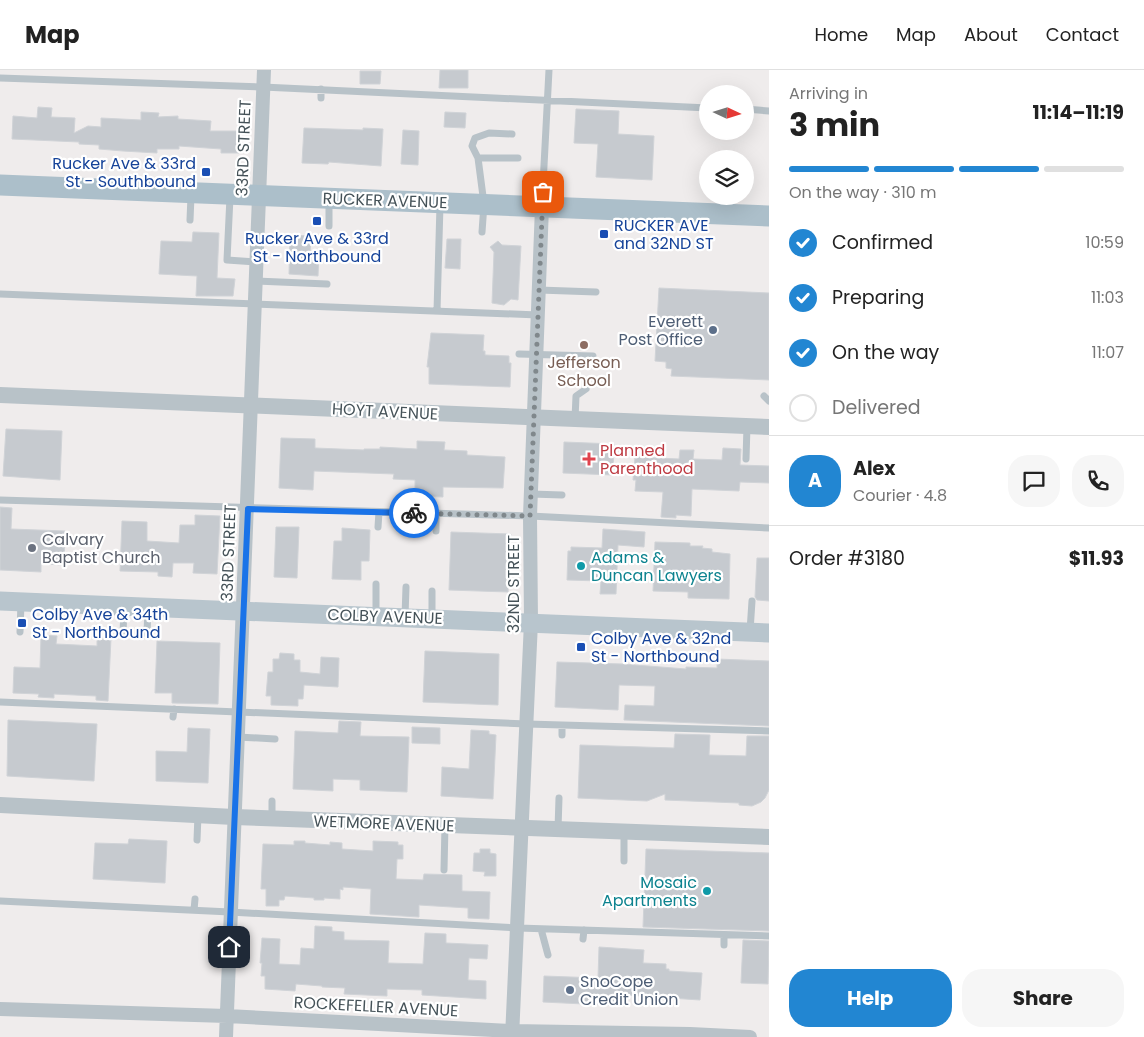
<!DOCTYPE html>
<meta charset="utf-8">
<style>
:root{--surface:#fff;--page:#f6f6f6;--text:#222;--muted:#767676;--line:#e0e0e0;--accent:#2286d2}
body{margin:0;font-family:Poppins,sans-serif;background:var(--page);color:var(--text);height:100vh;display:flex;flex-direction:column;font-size:19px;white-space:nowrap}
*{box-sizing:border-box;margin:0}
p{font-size:16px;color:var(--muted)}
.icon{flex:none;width:28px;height:28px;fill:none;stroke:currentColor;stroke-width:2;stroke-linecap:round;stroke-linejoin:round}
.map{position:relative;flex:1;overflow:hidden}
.sheet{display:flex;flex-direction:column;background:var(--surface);width:375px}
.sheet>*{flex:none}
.needle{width:32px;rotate:94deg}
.fabs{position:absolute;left:699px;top:15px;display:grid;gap:10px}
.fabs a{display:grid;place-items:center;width:55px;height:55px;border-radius:50%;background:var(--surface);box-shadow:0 5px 20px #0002;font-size:25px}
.pin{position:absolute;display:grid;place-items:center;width:42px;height:42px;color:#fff;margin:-21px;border-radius:10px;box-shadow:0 2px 8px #0006}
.courier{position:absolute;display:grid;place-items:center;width:50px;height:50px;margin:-25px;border:4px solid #1a73e8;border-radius:50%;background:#fff;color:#222;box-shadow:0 1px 6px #0007}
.headline em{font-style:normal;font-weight:700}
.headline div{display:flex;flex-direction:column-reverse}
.headline{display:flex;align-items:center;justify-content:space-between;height:85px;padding:0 20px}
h1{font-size:32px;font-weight:700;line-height:38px}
.bar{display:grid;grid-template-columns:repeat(4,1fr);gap:8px 5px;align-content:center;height:60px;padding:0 20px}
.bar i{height:6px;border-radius:4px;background:var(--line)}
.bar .active{background:var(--accent)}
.bar p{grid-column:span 4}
.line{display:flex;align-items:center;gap:12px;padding:0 20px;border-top:1px solid var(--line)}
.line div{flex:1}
.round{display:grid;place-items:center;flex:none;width:52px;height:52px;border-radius:20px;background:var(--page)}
ol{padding:0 20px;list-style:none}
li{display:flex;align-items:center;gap:15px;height:55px}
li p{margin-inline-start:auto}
li .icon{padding:5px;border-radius:50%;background:var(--accent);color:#fff;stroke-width:4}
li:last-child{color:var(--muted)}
li i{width:28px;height:28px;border:2px solid var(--line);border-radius:50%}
.action{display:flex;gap:10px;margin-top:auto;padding:10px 20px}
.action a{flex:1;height:58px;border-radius:20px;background:var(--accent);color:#fff;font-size:20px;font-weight:700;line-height:58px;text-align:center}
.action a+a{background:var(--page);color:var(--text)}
header{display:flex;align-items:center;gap:30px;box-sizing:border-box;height:70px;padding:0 25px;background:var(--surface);border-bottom:1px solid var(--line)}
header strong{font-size:24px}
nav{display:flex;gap:28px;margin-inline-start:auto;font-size:18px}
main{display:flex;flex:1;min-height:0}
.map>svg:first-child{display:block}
.building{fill:#c6cacf;stroke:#d0d3d7}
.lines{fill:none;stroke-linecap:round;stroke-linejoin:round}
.service{stroke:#b8c2c8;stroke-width:7}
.minor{stroke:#b8c2c8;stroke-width:14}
.tertiary{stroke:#b8c2c8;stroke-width:16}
.secondary{stroke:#b8c5cd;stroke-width:19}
.primary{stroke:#acbfca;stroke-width:21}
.done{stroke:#80888c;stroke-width:5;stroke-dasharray:0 9}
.route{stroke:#1a73e8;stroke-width:6}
.transit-dot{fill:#1a4fb4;stroke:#fff;stroke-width:2}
.service-dot{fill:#5c6f8a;stroke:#fff;stroke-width:2}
.education-dot{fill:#8d6e63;stroke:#fff;stroke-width:2}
.health-dot{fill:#e0444e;stroke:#fff;stroke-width:2}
.worship-dot{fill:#6b7280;stroke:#fff;stroke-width:2}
.culture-dot{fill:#0f9aa8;stroke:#fff;stroke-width:2}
.labels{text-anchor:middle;stroke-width:4.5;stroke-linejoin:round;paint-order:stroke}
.street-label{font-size:16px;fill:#455258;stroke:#fff}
.transit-label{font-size:16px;fill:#164399;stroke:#fff;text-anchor:start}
.service-label{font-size:16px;fill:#4e5e75;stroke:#fff;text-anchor:end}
.education-label{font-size:16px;fill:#785e54;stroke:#fff}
.health-label{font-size:16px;fill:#be3a42;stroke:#fff;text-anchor:start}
.worship-label{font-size:16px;fill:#5b616d;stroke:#fff;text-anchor:start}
.culture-label{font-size:16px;fill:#0d838f;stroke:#fff;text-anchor:start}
</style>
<header>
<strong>Map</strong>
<nav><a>Home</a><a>Map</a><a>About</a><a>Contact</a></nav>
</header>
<main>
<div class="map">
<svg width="769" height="967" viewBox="0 0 769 967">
<rect width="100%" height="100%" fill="#efecec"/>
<path class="building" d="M440 0H468V18H439Z
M360 1H381L380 14H360Z
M38 37 52 38 51 47 75 48 74 63 88 56 101 57V48L141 50V42L159 43 158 47 178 46V49L211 51 210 61H239V83H221V79L179 76V79H157V83L123 81 99 79V75L79 74V72L12 69 13 46 37 48Z
M576 39 619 41 618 64 654 66 652 110 596 107 598 74 574 73Z
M445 42 466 43 465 58 444 57Z
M304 58 363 60V58L383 59 381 96 329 92 328 94 302 93Z
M403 60 419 61 418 95 401 94Z
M193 162 219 163 217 208 235 209 233 226H196L197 206 159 204 161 171 192 172Z
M290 165 311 166 310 184 319 185 318 206 289 204Z
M447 169H461L460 199 445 198Z
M498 171 502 175 521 176 518 230 511 229 504 235 492 233 494 182 490 177Z
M659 218 769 223V310L671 306 672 299 666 298V292L655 291Z
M431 263 484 265 483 281H485V285L509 286V293H511L510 317 429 314V297H427Z
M6 359 62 361 60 410 3 406Z
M281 368 315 369V378L364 380V379H380V377L417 379V371L445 372 444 380 467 381V385L505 387 503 418 443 417V427L415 426V410L393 409 394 404 314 401 313 420 279 418Z
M564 372 614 374 613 405 563 403Z
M723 378 741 379 740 395 769 396V413L740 412 739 421 692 419 691 446 676 445V448L661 447 663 422 635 421 636 410H633L635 387 679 389 680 380H694L693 389 722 390Z
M0 437 12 438 11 459 65 461 64 495 41 494V502L0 500Z
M195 445 220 446 217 504 193 503 194 493H173L172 507 158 506V502L120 501 122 451 147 452V471L179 473 180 455H195Z
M276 457H299L297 508 274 507Z
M342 458 370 460 369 491H361V510L332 509 334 471H342Z
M603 459 645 462 644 477 618 475 616 524H600L601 511 567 510 568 481H571V477L602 478Z
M451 462 511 464 508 522 449 520Z
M655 472 690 473V476H703L702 478 712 479V482L730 484 729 529 688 528V522L653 521Z
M757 488H769V531L757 530 755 527Z
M41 565 57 566 56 574 97 576V567L111 568 108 631 96 630V626L54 624V628L38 627 39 624 13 623 14 597 40 598Z
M157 571 220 573 218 634 172 633V623H155Z
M425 581 499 584 498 635 423 632Z
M280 583 294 584V590H300V602L320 604 321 587 339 588 338 617 304 615 303 629H298V636L271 635V626H266L268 602H273V589H279Z
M717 589 769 591V656L624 650 625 635 654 636 655 616 619 615 618 640 555 637 557 592 623 594 686 599V597L717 598Z
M8 650 97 654 94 711 7 706Z
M339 651 361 652 360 666 409 667 407 722 360 720V710L333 709V721L293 719 295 661 338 663Z
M412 657 440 658V674L412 673Z
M188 658 210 659 208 713 156 711V681L187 682Z
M471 660 489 661V664L496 665 493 729 441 726 442 697 469 699Z
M675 664 710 665 709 685 746 686 747 666H769V720L765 728 761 732 752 736 739 735V733L665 730V724L647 731 578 728 580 675 674 678Z
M129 769 167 771 165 813 93 809 95 773 128 774Z
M294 771H305V773L330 775V772L342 773V779L373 781V771L398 772V775H403V789H397L396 809 423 810 424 804 462 805V821L490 822 489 849 468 848V838L419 835V847L370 844 371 819 343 817V820L340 819V829L324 828V830H314V828L285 826 284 830H279V836H266V819H261L263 774 294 775Z
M480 779H490V783L496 784V806H484L485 802 473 801 474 783H480Z
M646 779 769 783V861L643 857Z
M315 856 332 857V861L344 862V870L389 871 388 893 423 894 425 863 446 864V873L488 875 487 889 469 888 468 910 486 911V929L422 925V920L387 919V926L344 924 345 918 322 917V916L296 914 295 921 265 919V906H261L262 893H260L262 868 280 869 279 894 300 895 301 878 314 879Z
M743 870 769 871 768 914 741 913Z
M599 877 644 880 643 893 666 894V899H669V901L702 903 700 930 626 925 625 936 543 932 544 906 598 908Z"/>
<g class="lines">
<path class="service" d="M0 8 263 17 708 38
M321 28V19
M745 39 769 41
M478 88 472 76 475 68 489 63 512 64
M230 127 227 190 256 192
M542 134 549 0
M190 150 191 126
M329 156V131
M482 162 484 134 478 88H518
M256 211 327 214
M539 220 596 222
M0 224 538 245
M437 241 440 135
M519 284 593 286
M764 326 769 331
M575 349 576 326 586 319
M746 389 747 356
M531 424 562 425
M0 430 530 446 769 458
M408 454 409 443
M378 457 379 442
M436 461V444
M376 546V514
M405 546 406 517
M432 548V521
M750 561 752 531
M20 562 21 532
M123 564 124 537
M147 564 148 537
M0 632 527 654 769 661
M173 647 174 639
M562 665V655
M238 667 275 669
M272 748V731
M558 759 559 728
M197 770 198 745
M624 791V762
M444 800 445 755
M0 831 230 842 518 858 769 866
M194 840 195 829
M541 859 548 885
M583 869 584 860
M724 875V865"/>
<path class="minor" d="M0 939 227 946 512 961 690 964 750 967
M226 967 264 0
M512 967 531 552 530 446 542 137"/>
<path class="tertiary" d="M0 325 769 357
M0 735 234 747 769 767"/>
<path class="secondary" d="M0 531 769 563"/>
<path class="primary" d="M0 115 769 146"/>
</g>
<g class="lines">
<path class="done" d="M414 443 530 446 543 122"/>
<path class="route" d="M229 877 248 439 414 443"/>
</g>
<g class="transit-dot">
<rect x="201" y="97" width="10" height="10" rx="2.5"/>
<rect x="312" y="146" width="10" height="10" rx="2.5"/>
<rect x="599" y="159" width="10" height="10" rx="2.5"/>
<rect x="17" y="548" width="10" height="10" rx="2.5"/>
<rect x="576" y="572" width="10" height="10" rx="2.5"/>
</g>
<g class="service-dot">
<circle cx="713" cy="260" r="5"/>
<circle cx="570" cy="920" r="5"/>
</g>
<circle class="education-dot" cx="584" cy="275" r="5"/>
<path class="health-dot" d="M586.5 381.5h5v5h5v5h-5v5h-5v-5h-5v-5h5z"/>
<circle class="worship-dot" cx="32" cy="478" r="5"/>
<g class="culture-dot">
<circle cx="581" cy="496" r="5"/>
<circle cx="707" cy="821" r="5"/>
</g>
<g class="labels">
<g class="street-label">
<text transform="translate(243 78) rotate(-88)" y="6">33RD STREET</text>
<text transform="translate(385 130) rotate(2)" y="6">RUCKER AVENUE</text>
<text transform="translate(385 341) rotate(3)" y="6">HOYT AVENUE</text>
<text transform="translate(228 483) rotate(-88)" y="6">33RD STREET</text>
<text transform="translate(513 514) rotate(-90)" y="6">32ND STREET</text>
<text transform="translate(385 546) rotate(2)" y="6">COLBY AVENUE</text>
<text transform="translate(384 753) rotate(2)" y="6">WETMORE AVENUE</text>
<text transform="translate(376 936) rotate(3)" y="6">ROCKEFELLER AVENUE</text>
</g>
<g class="transit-label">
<text x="196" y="99" text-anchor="end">Rucker Ave &amp; 33rd<tspan x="196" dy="18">St - Southbound</tspan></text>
<text x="614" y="161">RUCKER AVE<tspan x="614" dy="18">and 32ND ST</tspan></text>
<text x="317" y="174" text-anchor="middle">Rucker Ave &amp; 33rd<tspan x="317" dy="18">St - Northbound</tspan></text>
<text x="32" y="550">Colby Ave &amp; 34th<tspan x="32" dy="18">St - Northbound</tspan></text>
<text x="591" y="574">Colby Ave &amp; 32nd<tspan x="591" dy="18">St - Northbound</tspan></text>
</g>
<g class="service-label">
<text x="703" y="257">Everett<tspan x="703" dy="18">Post Office</tspan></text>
<text x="580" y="917" text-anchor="start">SnoCope<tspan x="580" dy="18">Credit Union</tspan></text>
</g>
<g class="education-label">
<text x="584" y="298">Jefferson<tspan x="584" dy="18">School</tspan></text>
</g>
<g class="health-label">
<text x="600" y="386">Planned<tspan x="600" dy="18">Parenthood</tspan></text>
</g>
<g class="worship-label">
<text x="42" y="475">Calvary<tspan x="42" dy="18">Baptist Church</tspan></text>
</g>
<g class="culture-label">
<text x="591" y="493">Adams &amp;<tspan x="591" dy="18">Duncan Lawyers</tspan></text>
<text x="697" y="818" text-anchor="end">Mosaic<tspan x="697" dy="18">Apartments</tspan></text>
</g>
</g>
</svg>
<div class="fabs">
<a><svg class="needle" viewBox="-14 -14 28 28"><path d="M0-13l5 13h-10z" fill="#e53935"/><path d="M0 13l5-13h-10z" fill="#767676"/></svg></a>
<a><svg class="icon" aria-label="layers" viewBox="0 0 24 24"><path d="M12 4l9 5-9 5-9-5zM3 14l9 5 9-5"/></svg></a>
</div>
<div class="pin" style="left:543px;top:122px;background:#ea580c"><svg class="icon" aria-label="bag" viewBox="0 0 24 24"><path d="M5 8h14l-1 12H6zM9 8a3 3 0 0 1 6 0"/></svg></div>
<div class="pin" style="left:229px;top:877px;background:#1f2937"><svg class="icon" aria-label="home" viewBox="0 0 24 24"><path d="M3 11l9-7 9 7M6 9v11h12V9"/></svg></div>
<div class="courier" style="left:414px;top:443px"><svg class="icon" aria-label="bike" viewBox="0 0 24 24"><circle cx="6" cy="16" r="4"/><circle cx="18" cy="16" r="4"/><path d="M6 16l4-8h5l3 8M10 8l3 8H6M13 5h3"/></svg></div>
</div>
<section class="sheet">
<div class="headline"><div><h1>3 min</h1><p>Arriving in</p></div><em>11:14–11:19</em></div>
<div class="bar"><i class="active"></i><i class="active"></i><i class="active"></i><i></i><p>On the way · 310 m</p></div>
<ol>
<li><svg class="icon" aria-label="check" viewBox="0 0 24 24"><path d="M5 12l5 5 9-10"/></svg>Confirmed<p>10:59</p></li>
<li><svg class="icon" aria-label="check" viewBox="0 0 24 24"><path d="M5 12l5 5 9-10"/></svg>Preparing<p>11:03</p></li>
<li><svg class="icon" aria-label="check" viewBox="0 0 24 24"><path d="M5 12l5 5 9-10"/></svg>On the way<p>11:07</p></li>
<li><i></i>Delivered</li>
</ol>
<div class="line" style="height:90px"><b class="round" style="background:var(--accent);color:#fff">A</b><div><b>Alex</b><p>Courier · 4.8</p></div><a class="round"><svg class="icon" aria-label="chat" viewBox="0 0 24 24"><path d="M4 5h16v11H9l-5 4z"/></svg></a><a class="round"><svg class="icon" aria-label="phone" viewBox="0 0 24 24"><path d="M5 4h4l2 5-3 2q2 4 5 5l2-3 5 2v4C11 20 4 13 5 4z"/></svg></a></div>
<div class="line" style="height:65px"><div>Order #3180</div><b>$11.93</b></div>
<div class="action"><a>Help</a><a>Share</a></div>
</section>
</main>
